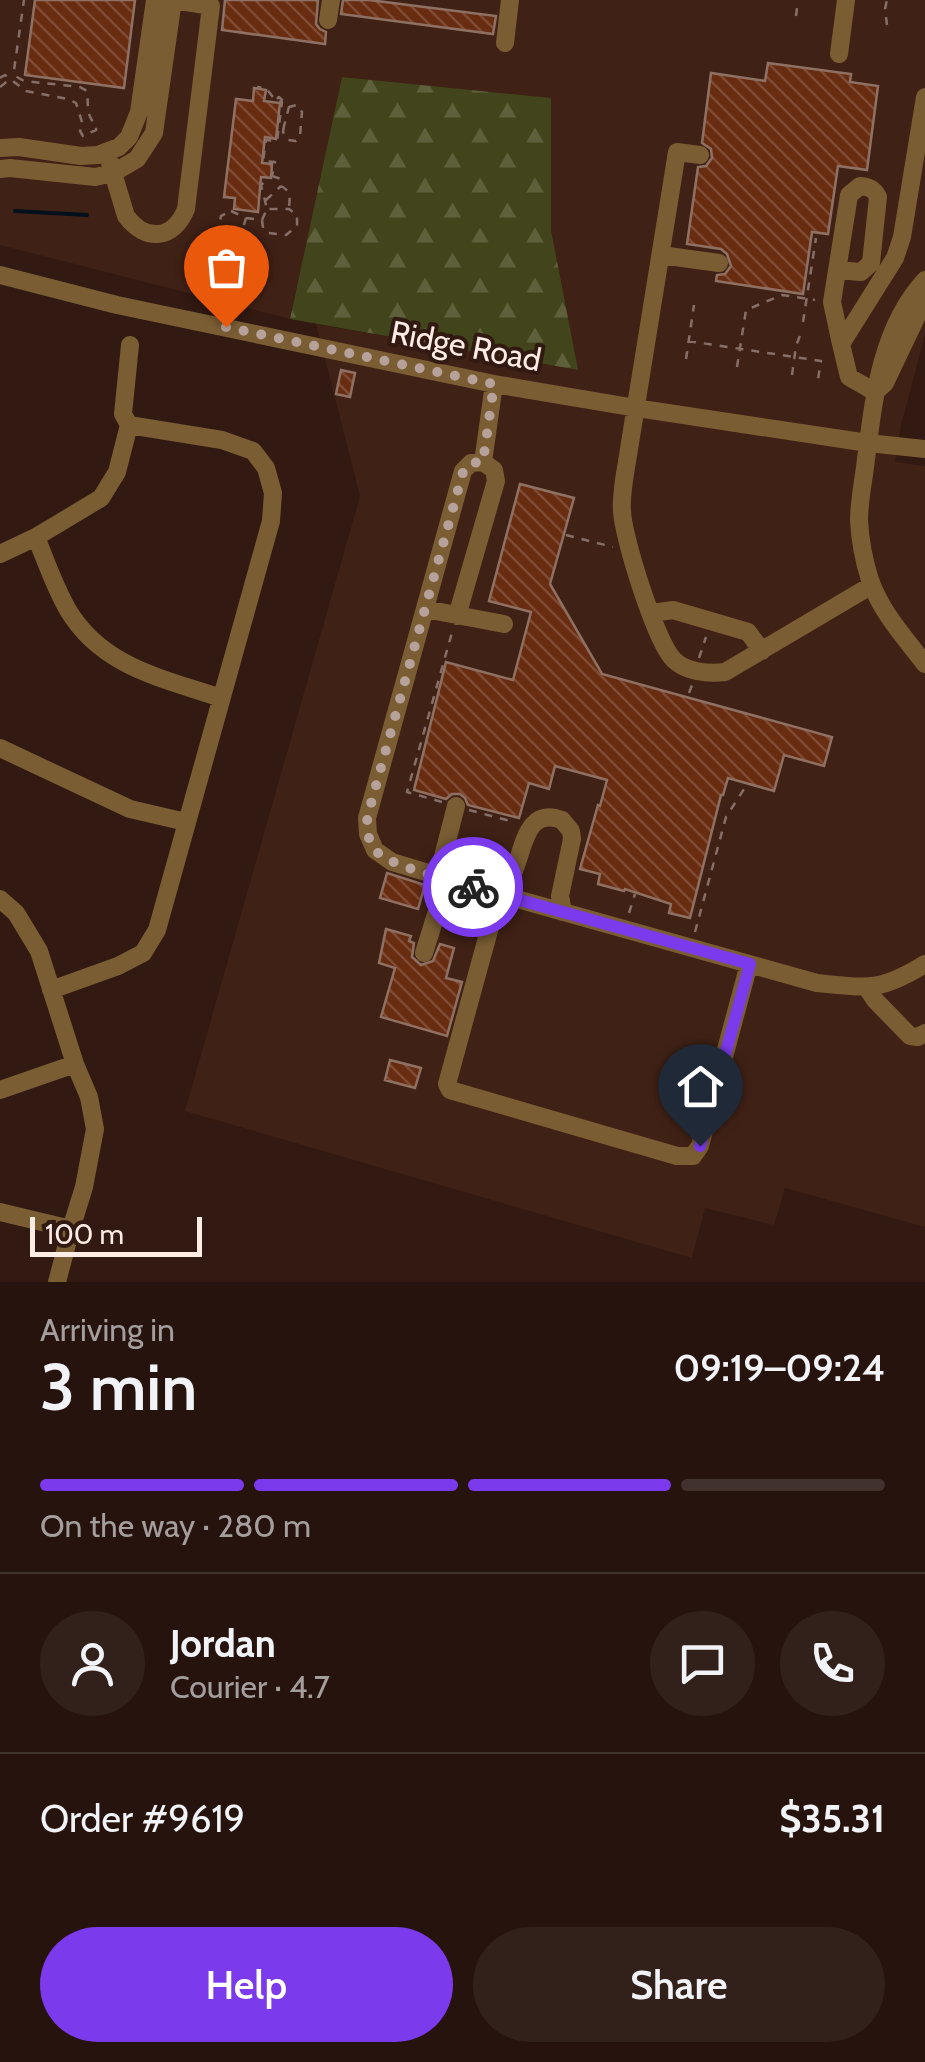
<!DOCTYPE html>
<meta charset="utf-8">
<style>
:root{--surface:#26130d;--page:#32201b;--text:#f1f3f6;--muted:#a49e9d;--line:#42322e;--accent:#7c3aed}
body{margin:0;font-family:Cabin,sans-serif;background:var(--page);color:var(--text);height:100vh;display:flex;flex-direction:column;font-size:38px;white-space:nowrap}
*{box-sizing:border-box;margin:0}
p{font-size:32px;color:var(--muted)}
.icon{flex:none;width:55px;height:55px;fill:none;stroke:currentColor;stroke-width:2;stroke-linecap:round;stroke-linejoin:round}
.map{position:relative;height:1282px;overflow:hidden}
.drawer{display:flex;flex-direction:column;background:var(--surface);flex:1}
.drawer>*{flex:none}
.scale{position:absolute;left:30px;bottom:25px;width:172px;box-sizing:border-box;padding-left:10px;border:5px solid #feece5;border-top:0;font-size:28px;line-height:35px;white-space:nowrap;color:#feece5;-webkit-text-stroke:8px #321911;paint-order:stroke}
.pin{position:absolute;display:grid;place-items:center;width:85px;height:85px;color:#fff;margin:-102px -42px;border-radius:50% 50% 50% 0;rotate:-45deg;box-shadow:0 0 10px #0007}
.pin .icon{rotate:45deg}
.courier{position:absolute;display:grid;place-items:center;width:100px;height:100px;margin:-50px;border:8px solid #7c3aed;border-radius:50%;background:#fff;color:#222;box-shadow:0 2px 12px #0007}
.overview em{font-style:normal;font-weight:600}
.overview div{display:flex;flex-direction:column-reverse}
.overview{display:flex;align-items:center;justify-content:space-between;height:170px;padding:0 40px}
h1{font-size:65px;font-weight:600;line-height:75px}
.bar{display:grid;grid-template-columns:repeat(4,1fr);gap:15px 10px;align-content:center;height:120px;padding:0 40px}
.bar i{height:12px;border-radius:8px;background:var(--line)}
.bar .active{background:var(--accent)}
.bar p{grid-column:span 4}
.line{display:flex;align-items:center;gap:25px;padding:0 40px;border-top:2px solid var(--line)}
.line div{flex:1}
.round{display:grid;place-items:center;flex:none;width:105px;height:105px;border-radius:52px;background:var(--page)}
.action{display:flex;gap:20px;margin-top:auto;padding:20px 40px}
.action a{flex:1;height:115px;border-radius:60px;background:var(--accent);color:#fff;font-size:40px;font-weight:600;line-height:115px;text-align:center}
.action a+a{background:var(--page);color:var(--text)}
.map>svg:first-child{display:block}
.built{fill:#402115}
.forest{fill:url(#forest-firs)}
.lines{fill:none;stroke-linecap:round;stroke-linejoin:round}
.stream{stroke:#01101d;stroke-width:4}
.building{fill:url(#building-back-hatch);stroke:#8f7164;stroke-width:2.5}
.path{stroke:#856f68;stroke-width:2.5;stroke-dasharray:8 8;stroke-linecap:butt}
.minor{stroke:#7a5d33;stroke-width:18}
.done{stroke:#b7a29b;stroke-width:10;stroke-dasharray:0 18}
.route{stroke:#7c3aed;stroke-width:12}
.labels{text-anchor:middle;stroke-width:8;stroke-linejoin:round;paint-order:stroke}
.street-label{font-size:32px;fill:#feece5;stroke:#321911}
</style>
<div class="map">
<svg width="925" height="1282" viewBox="0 0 925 1282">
<defs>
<pattern id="forest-firs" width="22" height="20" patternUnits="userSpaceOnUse" patternTransform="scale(2.5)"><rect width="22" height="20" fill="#42451b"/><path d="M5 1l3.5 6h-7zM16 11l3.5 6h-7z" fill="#5e603c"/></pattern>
<pattern id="building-back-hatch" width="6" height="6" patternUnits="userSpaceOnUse" patternTransform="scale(2.5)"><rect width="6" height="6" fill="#682c11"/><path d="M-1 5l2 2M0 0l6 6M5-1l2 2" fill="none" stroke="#7f4b34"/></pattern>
</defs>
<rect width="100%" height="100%" fill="#321911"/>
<path class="built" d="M0 0H925V335L901 425 895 462 925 466V1227L785 1188 774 1225 705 1208 692 1258 185 1111 360 496 316 324 577 370 551 230V99L342 77 290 319 0 245Z"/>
<path class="forest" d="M342 77 551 98V230L578 370 290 319Z"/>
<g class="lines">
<path class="stream" d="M15 211 87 215"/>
</g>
<path class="building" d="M35 0H135L124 88 25 75Z
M225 0H318L316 24 320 29 326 32 325 44 222 30Z
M343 0H369L496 16 493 34 341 14Z
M768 63 851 74 850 82 878 86 867 170 838 166 828 234 812 232 803 294 716 281 717 275 725 274 731 266 727 254 721 249 687 244 698 167 706 166 712 158 711 149 702 143 711 73 765 81Z
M254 88 266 90 264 101 280 103 276 139 265 137 262 163 272 164 271 178 261 177 258 212 234 209 235 198 224 197 236 99 253 101Z
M341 370 355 373 350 397 336 394Z
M520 484 574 498 550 584 602 674 832 737 824 766 784 755 774 791 728 778 723 795H721L690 918 669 913 671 904 625 889 624 891 598 884 600 874 580 869 598 805 600 806 607 780 555 766 549 789 529 783 519 818 468 805 465 798 460 794H452L446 799 414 790 446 662 513 680 531 612 489 601Z
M387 873 425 885 418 909 380 898Z
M386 929 411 936 409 941 414 943 412 957 421 965 433 961 440 944 454 948 446 978 462 982 447 1036 381 1017 395 968 379 963Z
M390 1060 421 1068 415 1088 385 1080Z"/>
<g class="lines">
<path class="path" d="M796 16 798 0
M887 25 885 9 887 0
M0 78 5 75 26 91 68 99 76 103 83 125 80 131 83 136 96 130V125C85 115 89 104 87 91L80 87 24 81 17 77 14 70 24 0
M0 87 9 80
M277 99 279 97 289 107 284 126
M284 126 283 132 288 140 296 141 300 136 302 112 297 105 289 107
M272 176 281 179V186C291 191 290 197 289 207
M266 200 281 186
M231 211 246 218 243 228 236 234 224 233 219 228 221 216Z
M246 218 262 220 267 209 261 185 272 176 275 162 263 161 266 140 277 141 282 102 275 100 266 88 257 87
M262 220 263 228 268 233 286 235 297 226V215L289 209H268
M803 322 816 238
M688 341 821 361 818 379
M686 359 694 305
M737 367 746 310 782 295 815 300
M792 375 796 346 801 333
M566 535 613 547
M699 658 706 637
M689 693 692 685
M442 802 407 792 453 629
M469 810 514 822
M629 913 635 894
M695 932 726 817 746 786"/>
<path class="minor" d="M328 20 331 0
M505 43 510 0
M839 54 846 0
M925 97 902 237 895 258 841 344 849 377 875 392 885 383 925 299
M0 148 19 147 81 156 98 155 119 147 129 137 139 112 155 0
M107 153 126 216C146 243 174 239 186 209L211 6 174 0
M700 155 677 152 624 480C623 490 621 501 622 511 623 537 656 643 674 660 686 672 708 674 725 672L872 585
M0 169 10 168 95 177 113 173 137 159 154 133 173 0
M661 255 719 263
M837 270 861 272 871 263 878 197C874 189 870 187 860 186L849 195 832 302 841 344
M0 275 117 305 494 384 636 408 868 443 925 449
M925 280C881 328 874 397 866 459 864 479 859 500 859 520 860 541 864 561 870 580 881 612 905 638 925 664
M494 384 483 462 471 463 463 471 367 818 368 834 375 850 392 862 499 894 817 983C868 988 880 992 925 964
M129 425 123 414 130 345
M36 537C46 561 55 588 68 610 102 667 162 678 221 698
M0 554 36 537 101 498 117 472 129 425 222 440 253 451 266 468 273 493 271 521 157 930 143 953 118 966 51 990
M425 609 504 624
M652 613 673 610 748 632 762 651
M457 616 496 481 494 470 483 462
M0 748 130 809 186 822
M438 876 456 806
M0 899 16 913 39 951 75 1064 89 1097 95 1129 84 1187 71 1229 0 1212
M563 912 560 896 572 839 571 831 562 820C525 806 524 850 513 873 510 881 504 888 499 894L447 1084 450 1090 677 1156H693L700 1146 749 964
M424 953 447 879
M867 988 875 1000 910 1036 918 1037 925 1033
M0 1090 75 1064
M57 1282 71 1229"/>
</g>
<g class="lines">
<path class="done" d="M226 327 494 384 483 462 471 463 463 472 367 818C368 828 367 840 374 849 387 866 451 880 473 887"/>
<path class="route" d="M473 887 750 964 700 1146"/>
</g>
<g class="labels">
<g class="street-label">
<text transform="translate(466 346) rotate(11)" y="11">Ridge Road</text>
</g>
</g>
</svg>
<div class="scale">100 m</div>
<div class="pin" style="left:226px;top:327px;background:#ea580c"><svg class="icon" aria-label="bag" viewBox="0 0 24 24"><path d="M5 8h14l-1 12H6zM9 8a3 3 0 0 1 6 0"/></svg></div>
<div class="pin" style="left:700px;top:1146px;background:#1f2937"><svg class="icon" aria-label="home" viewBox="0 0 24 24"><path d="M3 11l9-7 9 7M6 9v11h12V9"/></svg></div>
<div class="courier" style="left:473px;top:887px"><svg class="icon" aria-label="bike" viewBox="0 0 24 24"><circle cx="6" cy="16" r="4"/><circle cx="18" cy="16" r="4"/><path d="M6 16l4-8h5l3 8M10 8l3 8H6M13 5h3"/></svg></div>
</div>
<section class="drawer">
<div class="overview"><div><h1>3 min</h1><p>Arriving in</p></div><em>09:19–09:24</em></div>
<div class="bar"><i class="active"></i><i class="active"></i><i class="active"></i><i></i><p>On the way · 280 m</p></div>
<div class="line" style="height:180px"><a class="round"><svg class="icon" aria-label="person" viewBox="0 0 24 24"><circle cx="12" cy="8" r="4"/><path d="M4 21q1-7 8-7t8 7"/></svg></a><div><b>Jordan</b><p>Courier · 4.7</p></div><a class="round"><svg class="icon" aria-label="chat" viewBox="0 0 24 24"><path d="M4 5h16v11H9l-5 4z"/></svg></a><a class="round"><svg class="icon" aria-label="phone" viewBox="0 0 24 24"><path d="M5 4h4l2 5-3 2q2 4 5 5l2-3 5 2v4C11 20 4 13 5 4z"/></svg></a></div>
<div class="line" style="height:130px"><div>Order #9619</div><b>$35.31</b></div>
<div class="action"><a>Help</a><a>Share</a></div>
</section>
